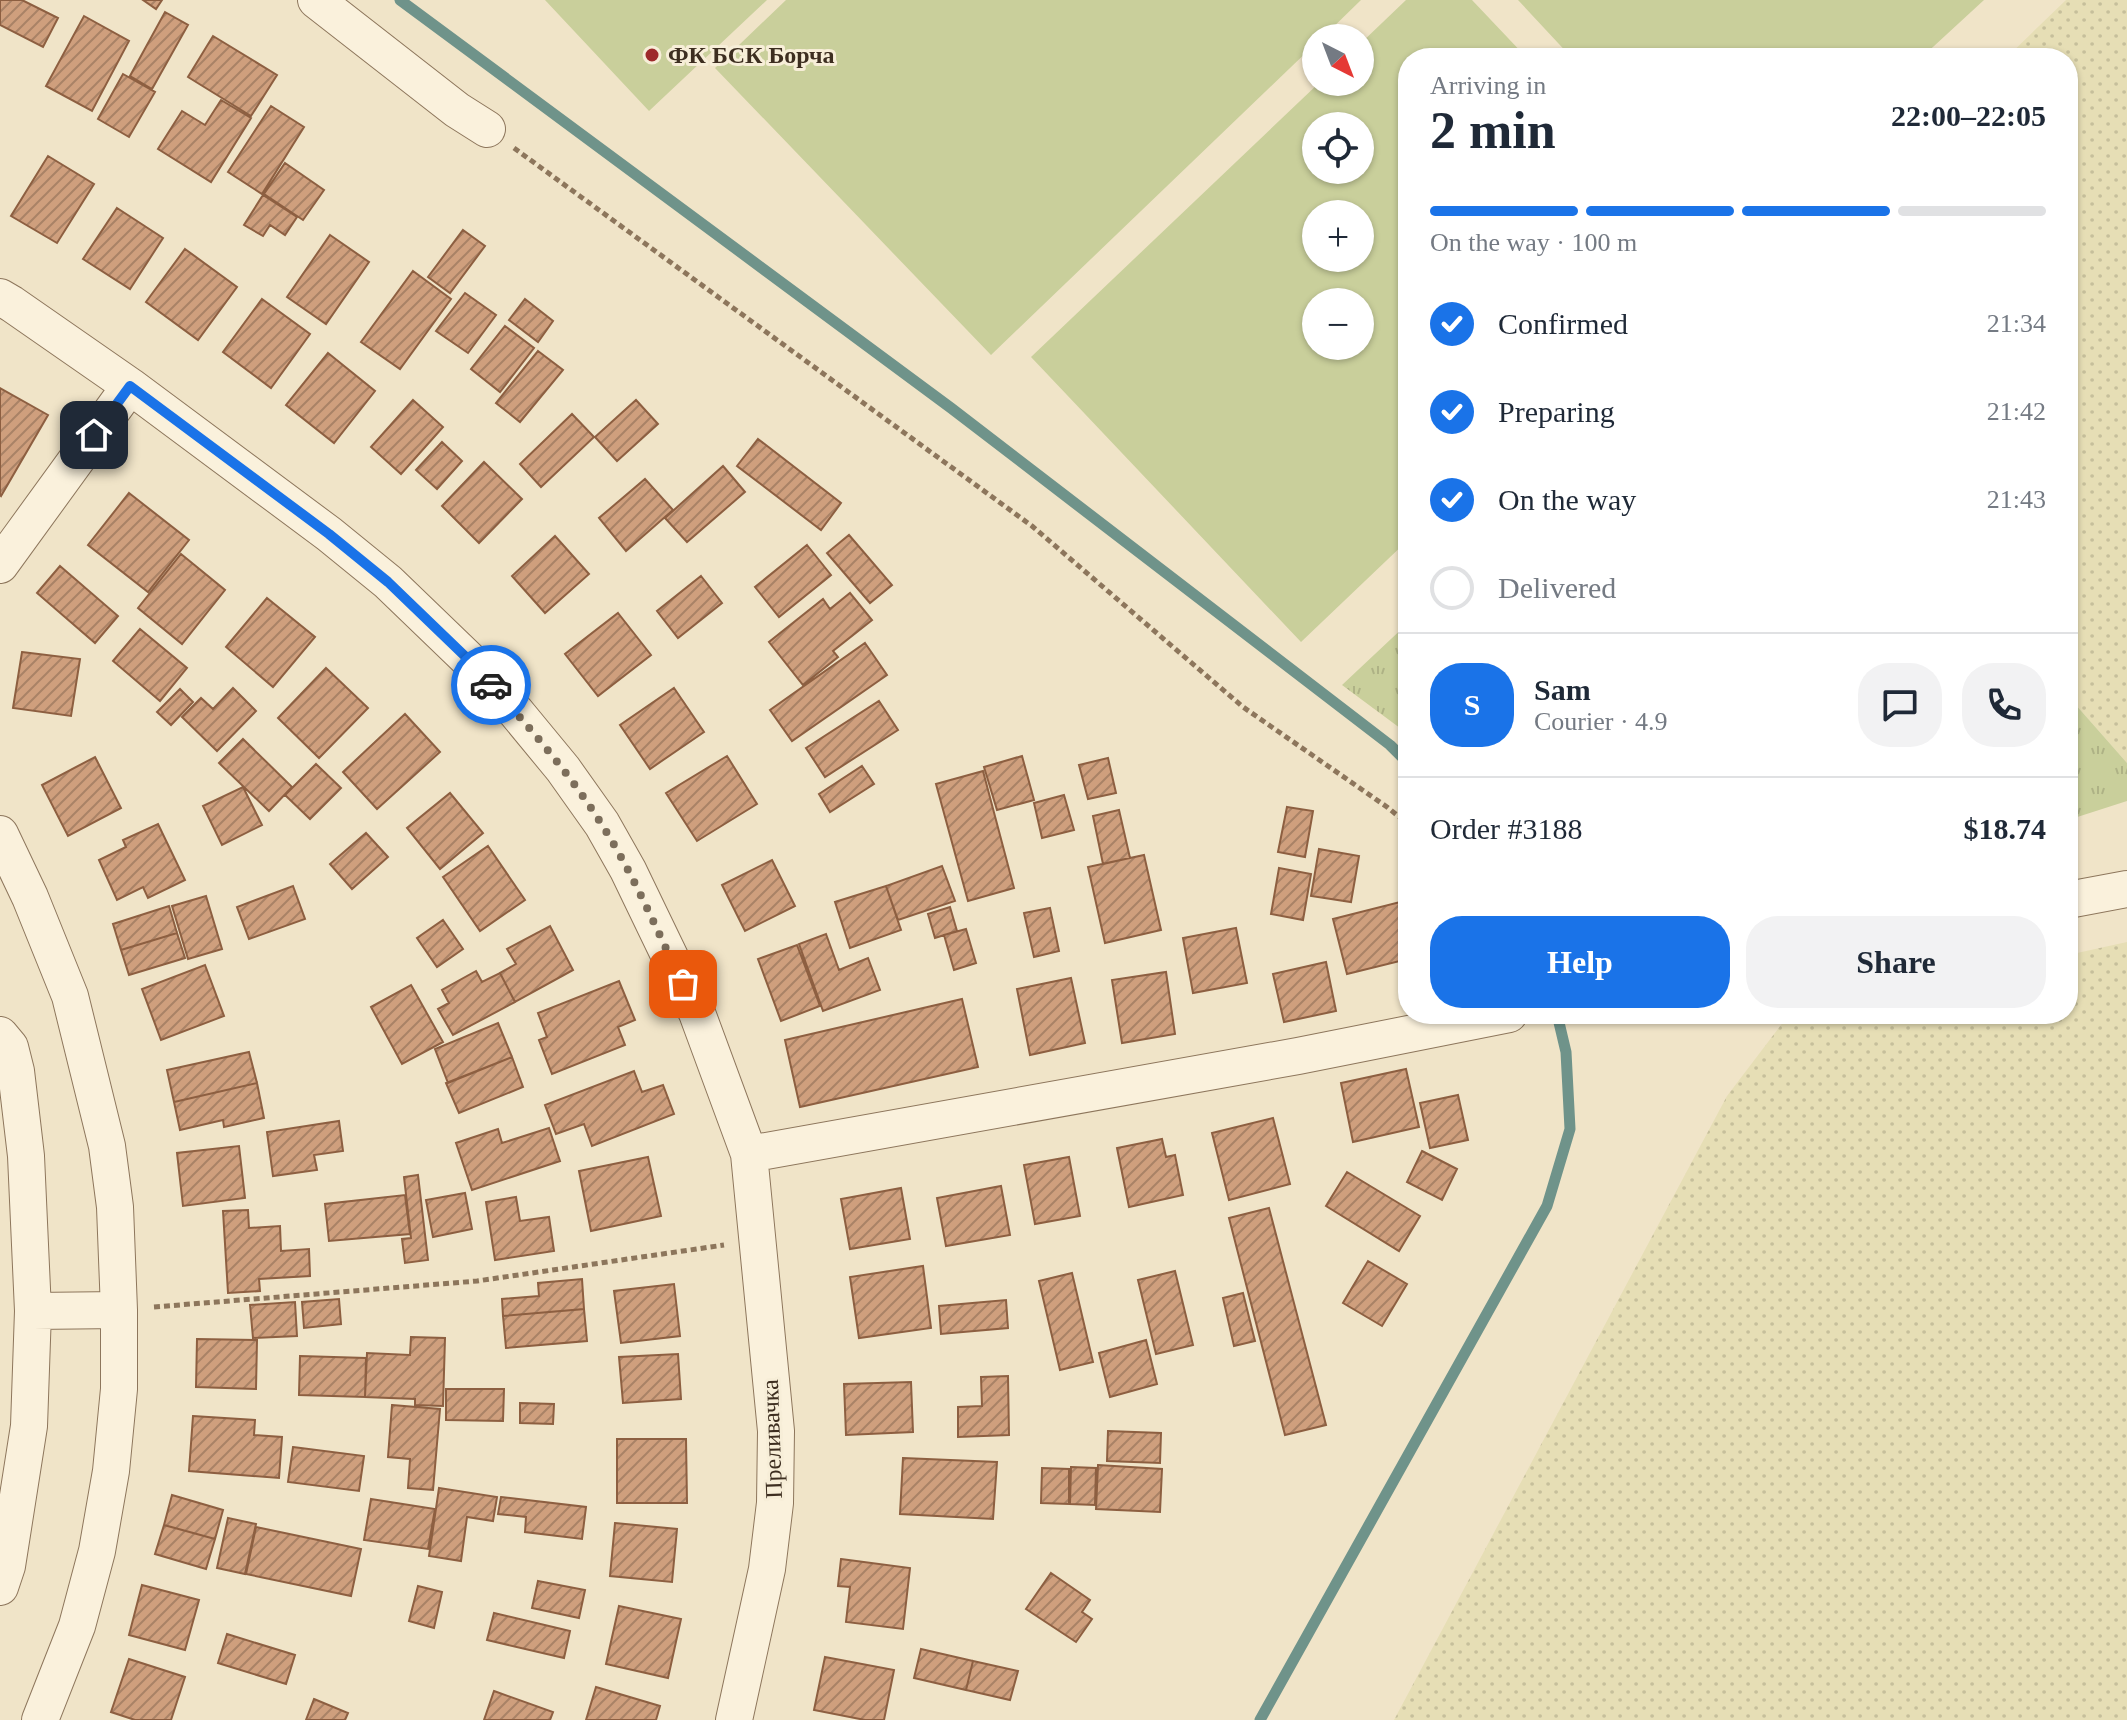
<!DOCTYPE html>
<meta charset="utf-8">
<style>
:root{--surface:#fff;--page:#f2f2f3;--text:#1f2937;--muted:#747a83;--line:#e0e1e3;--accent:#1a73e8}
body{margin:0;font-family:Georgia,serif;background:var(--page);color:var(--text);height:100vh;display:flex;flex-direction:column;font-size:30px;white-space:nowrap}
*{box-sizing:border-box;margin:0}
p{font-size:26px;color:var(--muted)}
.icon{flex:none;width:44px;height:44px;fill:none;stroke:currentColor;stroke-width:2;stroke-linecap:round;stroke-linejoin:round}
.map{position:relative;flex:1;overflow:hidden}
.details{position:absolute;left:1398px;top:48px;width:680px;height:976px;display:flex;flex-direction:column;background:var(--surface);border-radius:32px;box-shadow:0 2px 6px #0004}
.details>*{flex:none}
.needle{width:52px;rotate:138deg}
.controls{position:absolute;left:1302px;top:24px;display:grid;gap:16px}
.controls a{display:grid;place-items:center;width:72px;height:72px;border-radius:50%;background:var(--surface);box-shadow:0 2px 6px #0004;font-size:40px}
.pin{position:absolute;display:grid;place-items:center;width:68px;height:68px;color:#fff;margin:-34px;border-radius:16px;box-shadow:0 4px 12px #0006}
.courier{position:absolute;display:grid;place-items:center;width:80px;height:80px;margin:-40px;border:6px solid #1a73e8;border-radius:50%;background:#fff;color:#222;box-shadow:0 2px 10px #0007}
.summary em{font-style:normal;font-weight:600}
.summary div{display:flex;flex-direction:column-reverse}
.summary{display:flex;align-items:center;justify-content:space-between;height:136px;padding:0 32px}
h1{font-size:52px;font-weight:600;line-height:60px}
.bar{display:grid;grid-template-columns:repeat(4,1fr);gap:12px 8px;align-content:center;height:96px;padding:0 32px}
.bar i{height:10px;border-radius:6px;background:var(--line)}
.bar .on{background:var(--accent)}
.bar p{grid-column:span 4}
.line{display:flex;align-items:center;gap:20px;padding:0 32px;border-top:2px solid var(--line)}
.line div{flex:1}
.round{display:grid;place-items:center;flex:none;width:84px;height:84px;border-radius:32px;background:var(--page)}
ol{padding:0 32px;list-style:none}
li{display:flex;align-items:center;gap:24px;height:88px}
li p{margin-inline-start:auto}
li .icon{padding:8px;border-radius:50%;background:var(--accent);color:#fff;stroke-width:4}
li:last-child{color:var(--muted)}
li i{width:44px;height:44px;border:4px solid var(--line);border-radius:50%}
.cta{display:flex;gap:16px;margin-top:auto;padding:16px 32px}
.cta a{flex:1;height:92px;border-radius:32px;background:var(--accent);color:#fff;font-size:32px;font-weight:600;line-height:92px;text-align:center}
.cta a+a{background:var(--page);color:var(--text)}
.map>svg:first-child{display:block}
.farmland{fill:url(#farmland-dots)}
.grass{fill:url(#grass-tufts)}
.pitch{fill:#c9cf9b;fill-rule:evenodd}
.lines{fill:none;stroke-linecap:round;stroke-linejoin:round}
.stream{stroke:#6f938a;stroke-width:11}
.building{fill:url(#building-hatch);stroke:#8d5f41;stroke-width:2}
.minor-casing{stroke:#8d765c;stroke-width:38}
.path{stroke:#8d765c;stroke-width:5;stroke-dasharray:6 4;stroke-linecap:butt}
.minor{stroke:#faf1dc;stroke-width:36}
.done{stroke:#7c6e5b;stroke-width:8;stroke-dasharray:0 14.4}
.route{stroke:#1a73e8;stroke-width:10}
.poi-dot{fill:#9e2a2b;stroke:#f7eed8;stroke-width:3}
.labels{text-anchor:middle;stroke-width:6;stroke-linejoin:round;paint-order:stroke}
.poi-label{font-size:24px;font-weight:bold;fill:#3d2e20;stroke:#f7eed8;text-anchor:start}
.street-label{font-size:24px;fill:#3d2e20;stroke:#f7eed8}
</style>
<div class="map">
<svg width="2127" height="1720" viewBox="0 0 2127 1720">
<defs>
<pattern id="farmland-dots" width="8" height="8" patternUnits="userSpaceOnUse" patternTransform="scale(2)"><rect width="8" height="8" fill="#e6deb5"/><path d="M2 2h.1M6 6h.1" fill="none" stroke="#c6bf9b" stroke-width="1.8" stroke-linecap="round"/></pattern>
<pattern id="grass-tufts" width="24" height="20" patternUnits="userSpaceOnUse" patternTransform="scale(2)"><rect width="24" height="20" fill="#c9cf9b"/><path d="M3 7l-1-3M5 7V3M7 7l1-3M15 17l-1-3M17 17v-4M19 17l1-3" fill="none" stroke="#aeb285"/></pattern>
<pattern id="building-hatch" width="6" height="6" patternUnits="userSpaceOnUse" patternTransform="scale(2)"><rect width="6" height="6" fill="#cf9f7d"/><path d="M-1 1l2-2M0 6l6-6M5 7l2-2" fill="none" stroke="#a98266"/></pattern>
</defs>
<rect width="100%" height="100%" fill="#f0e4c8"/>
<path class="farmland" d="M2066 0H2127V763L2068 696V58H2006Z
M2127 942V1720H1394L1727 1096 1787 1017 1802 1014H2068V955Z"/>
<path class="grass" d="M1408 623V734L1342 685Z
M2068 696 2127 763V801L2068 820Z"/>
<path class="pitch" d="M545 0H767L649 111Z
M786 0H1361L1322 38H1316V43L991 355 715 68Z
M1406 0H1472L1527 58H1408V540L1301 642 1031 357 1320 82H1360V44ZM1360 126V170H1316V126ZM1316 214H1360V258H1316ZM1360 302V346H1316V302Z
M1518 0H1984L1921 58H1572Z"/>
<g class="lines">
<path class="stream" d="M400 0 951 408 1390 745 1408 763
M1260 1720 1547 1206 1570 1129 1566 1052 1557 1014"/>
</g>
<path class="building" d="M0 0H22L58 18 43 47 0 25Z
M143 0H162L156 9Z
M165 12 188 25 152 89 130 76Z
M84 16 129 41 92 111 46 86Z
M213 36 277 75 251 116 188 77Z
M123 74 155 92 129 137 98 119Z
M221 100 251 118 211 182 158 149 182 111 205 125Z
M271 106 304 127 262 194 228 172Z
M48 156 94 184 57 243 11 216Z
M285 163 324 190 303 220 264 194Z
M263 195 297 217 285 235 270 225 263 236 244 225Z
M117 208 163 238 130 289 83 259Z
M463 230 485 246 450 293 428 277Z
M330 235 369 262 326 324 287 297Z
M185 249 237 287 198 340 146 302Z
M413 271 451 299 400 369 361 342Z
M465 293 496 315 468 353 436 331Z
M262 299 310 334 271 388 223 352Z
M525 299 553 321 538 342 509 320Z
M505 326 534 348 500 392 471 369Z
M538 351 563 370 520 422 496 403Z
M328 353 375 391 334 443 286 405Z
M0 388 48 415 1 496 0 495Z
M413 400 443 427 401 474 371 447Z
M636 400 658 424 617 461 595 437Z
M572 414 594 437 541 487 520 464Z
M758 439 841 503 821 530 737 466Z
M442 442 462 461 437 489 416 470Z
M484 462 522 499 479 543 442 506Z
M723 466 745 492 687 542 665 518Z
M645 479 673 510 626 551 599 518Z
M129 493 189 540 148 592 88 545Z
M849 535 892 585 870 603 827 553Z
M555 536 589 574 545 613 512 576Z
M807 545 831 575 779 617 755 587Z
M181 554 225 590 182 644 138 608Z
M60 566 118 616 95 643 37 593Z
M701 576 722 603 678 638 657 611Z
M850 593 872 620 833 651 838 657 803 685 769 642 823 599 830 609Z
M267 598 315 637 273 687 226 647Z
M618 613 651 655 598 696 565 654Z
M140 629 187 668 160 701 113 661Z
M865 643 887 675 792 741 770 710Z
M22 652 80 659 71 716 13 708Z
M326 668 368 708 319 758 278 718Z
M233 688 256 711 217 751 182 717 201 698 213 709Z
M674 688 704 732 650 769 620 725Z
M180 689 193 702 171 725 157 712Z
M879 701 898 730 825 777 806 748Z
M405 714 440 752 377 809 343 772Z
M243 739 292 787 269 811 219 763Z
M727 756 757 804 697 841 666 793Z
M1022 756 1034 800 997 810 984 767Z
M95 757 121 808 68 836 42 785Z
M1108 758 1116 793 1088 799 1079 765Z
M316 764 341 788 310 819 285 795Z
M862 766 874 784 830 812 819 794Z
M983 771 1014 888 968 901 936 784Z
M243 787 262 825 222 845 203 806Z
M450 793 483 833 440 869 407 828Z
M1064 795 1074 830 1042 838 1034 803Z
M1287 807 1313 811 1305 857 1278 852Z
M1119 810 1130 858 1103 864 1093 816Z
M158 824 185 880 148 898 143 887 117 900 99 860 126 847 123 840Z
M366 833 388 857 352 889 330 864Z
M488 846 525 900 480 931 443 877Z
M1319 849 1359 856 1351 902 1311 896Z
M1144 855 1161 930 1105 943 1088 867Z
M772 860 795 906 745 931 722 885Z
M942 866 955 901 898 920 886 886Z
M1279 868 1311 874 1303 920 1271 914Z
M293 886 305 919 249 939 237 907Z
M886 886 901 930 850 948 835 902Z
M206 896 222 949 188 959 172 906Z
M1408 900V959L1347 974 1333 919Z
M169 906 177 933 121 950 113 924Z
M950 907 957 931 935 938 928 914Z
M1050 908 1059 951 1034 957 1024 913Z
M443 920 463 949 437 967 417 938Z
M550 926 573 970 515 1002 500 973 516 964 507 949Z
M1236 928 1247 983 1193 993 1183 938Z
M966 929 976 963 954 970 944 935Z
M177 933 185 958 129 975 121 950Z
M826 934 839 970 868 958 880 990 823 1011 799 944Z
M797 945 820 1006 781 1021 758 959Z
M1326 962 1336 1011 1284 1022 1273 974Z
M205 965 224 1016 161 1040 142 989Z
M476 971 482 982 500 973 515 1002 453 1035 438 1009 449 1003 442 990Z
M1166 972 1175 1034 1122 1043 1112 980Z
M1071 978 1085 1043 1030 1055 1017 989Z
M619 981 635 1020 618 1027 625 1045 552 1074 539 1040 547 1037 538 1013Z
M411 985 443 1042 402 1064 371 1007Z
M962 999 978 1067 800 1107 785 1040Z
M498 1023 512 1057 448 1083 435 1049Z
M249 1052 257 1083 174 1102 167 1070Z
M512 1057 523 1087 459 1113 446 1083Z
M1406 1069 1419 1127 1353 1142 1341 1083Z
M634 1071 642 1092 663 1085 674 1114 592 1146 584 1124 556 1134 545 1105Z
M257 1083 264 1118 224 1127 223 1120 180 1130 174 1102Z
M1458 1095 1468 1140 1430 1148 1420 1103Z
M1273 1118 1290 1184 1229 1200 1212 1133Z
M339 1121 343 1151 314 1155 317 1170 273 1176 267 1132Z
M549 1128 560 1161 472 1190 456 1143 498 1129 502 1143Z
M1162 1139 1166 1157 1175 1155 1183 1195 1129 1207 1117 1148Z
M239 1146 245 1198 183 1206 177 1153Z
M1422 1151 1457 1169 1442 1200 1407 1182Z
M648 1157 661 1216 591 1231 579 1171Z
M1069 1157 1080 1216 1035 1224 1024 1165Z
M1347 1172 1420 1216 1399 1251 1326 1206Z
M418 1175 428 1260 405 1263 402 1239 411 1238 404 1177Z
M1001 1186 1010 1235 946 1246 937 1198Z
M901 1188 910 1239 850 1249 841 1199Z
M465 1193 472 1229 433 1237 426 1200Z
M405 1195 410 1234 329 1241 325 1204Z
M516 1197 520 1221 549 1217 554 1251 495 1260 486 1202Z
M1269 1208 1326 1425 1285 1435 1229 1218Z
M248 1210 249 1228 280 1226 281 1251 309 1249 310 1276 259 1279 260 1291 228 1293 223 1211Z
M1368 1261 1407 1284 1382 1326 1343 1303Z
M923 1266 931 1328 859 1338 850 1277Z
M1175 1271 1193 1345 1156 1354 1138 1280Z
M1072 1273 1093 1362 1060 1370 1039 1281Z
M582 1279 584 1309 503 1316 502 1299 539 1296 538 1283Z
M674 1284 680 1336 621 1343 614 1291Z
M1243 1293 1255 1341 1234 1346 1223 1298Z
M339 1299 341 1324 304 1328 302 1302Z
M1006 1300 1008 1328 941 1334 939 1306Z
M295 1302 297 1336 253 1338 250 1305Z
M584 1309 587 1341 506 1348 503 1316Z
M411 1337 445 1338 443 1406 415 1405V1399L365 1397 367 1353 410 1355Z
M197 1339 257 1340 256 1389 196 1387Z
M1146 1340 1157 1384 1110 1397 1099 1353Z
M678 1354 681 1399 623 1403 619 1357Z
M300 1356 366 1358 365 1397 299 1395Z
M1008 1376 1009 1435 958 1437V1407L982 1406 981 1377Z
M911 1382 913 1432 846 1435 844 1384Z
M446 1389H504L503 1421 446 1420Z
M520 1403 554 1404 553 1424 520 1423Z
M392 1405 440 1409 433 1490 408 1488 410 1459 388 1457Z
M193 1416 255 1420 254 1435 282 1437 279 1478 189 1471Z
M1108 1431 1161 1433 1160 1463 1107 1461Z
M617 1439H686L687 1503H617Z
M293 1447 364 1456 359 1491 288 1482Z
M903 1458 997 1462 993 1519 900 1514Z
M1098 1465 1162 1469 1160 1512 1096 1509Z
M1071 1467 1096 1468 1095 1505 1070 1504Z
M1042 1468 1069 1469V1504L1041 1503Z
M439 1488 497 1497 493 1521 467 1517 461 1561 429 1556Z
M172 1495 223 1510 215 1539 164 1525Z
M501 1497 586 1507 582 1539 525 1532 526 1517 498 1514Z
M371 1499 435 1509 428 1549 364 1540Z
M228 1518 256 1524 245 1574 217 1568Z
M615 1523 677 1529 672 1582 610 1576Z
M164 1525 215 1539 206 1569 155 1554Z
M256 1527 361 1549 351 1596 246 1574Z
M841 1559 910 1568 903 1629 846 1622 850 1587 838 1586Z
M1051 1573 1090 1600 1082 1612 1092 1619 1076 1642 1026 1609Z
M538 1581 585 1590 579 1618 532 1608Z
M142 1585 199 1600 185 1650 129 1635Z
M418 1586 442 1592 434 1628 409 1621Z
M619 1606 681 1619 668 1678 606 1664Z
M494 1613 570 1631 564 1658 487 1640Z
M227 1634 295 1655 286 1684 218 1663Z
M921 1649 973 1661 966 1690 914 1678Z
M825 1657 894 1670 884 1720H865L814 1710Z
M129 1659 185 1677 171 1720H135L111 1712Z
M973 1661 1018 1671 1010 1700 966 1690Z
M596 1687 660 1706 656 1720H586Z
M494 1691 553 1712 550 1720H484Z
M314 1699 348 1713 345 1720H306Z"/>
<g class="lines">
<defs>
<path id="minor" d="M316 0 457 110 487 129
M0 297 12 304 130 386 329 534 388 582 470 661 516 712 563 769 602 824 628 870 697 1013 749 1154 776 1431 775 1503 767 1569 734 1720
M0 565 130 386
M0 834 30 897 70 996 107 1146 115 1207 119 1310V1389L111 1471 97 1551 77 1626 40 1720
M2068 900 2127 889
M0 1035 10 1047 16 1071 26 1156 33 1311 29 1426 7 1566 0 1587
M749 1154 1298 1056 1509 1014
M33 1311 119 1310"/>
</defs>
<use href="#minor" class="minor-casing"/>
<path class="path" d="M514 148 1032 526 1243 707 1387 807 1408 824
M154 1307 477 1281 724 1245"/>
<use href="#minor" class="minor"/>
</g>
<g class="lines">
<path class="done" d="M491 685C531 729 571 775 602 825 634 875 657 931 683 984"/>
<path class="route" d="M94 435 130 386 329 534 388 582 470 661 491 685"/>
</g>
<circle class="poi-dot" cx="652" cy="55" r="8"/>
<g class="labels">
<g class="poi-label">
<text x="668" y="63">ФК БСК Борча</text>
</g>
<g class="street-label">
<text transform="translate(772 1439) rotate(-92)" y="8">Преливачка</text>
</g>
</g>
</svg>
<div class="controls">
<a><svg class="needle" viewBox="-14 -14 28 28"><path d="M0-13l5 13h-10z" fill="#e53935"/><path d="M0 13l5-13h-10z" fill="#747a83"/></svg></a>
<a><svg class="icon" aria-label="locate" viewBox="0 0 24 24"><circle cx="12" cy="12" r="6"/><path d="M12 2v4M12 18v4M2 12h4M18 12h4"/></svg></a>
<a>+</a>
<a>−</a>
</div>
<div class="pin" style="left:683px;top:984px;background:#ea580c"><svg class="icon" aria-label="bag" viewBox="0 0 24 24"><path d="M5 8h14l-1 12H6zM9 8a3 3 0 0 1 6 0"/></svg></div>
<div class="pin" style="left:94px;top:435px;background:#1f2937"><svg class="icon" aria-label="home" viewBox="0 0 24 24"><path d="M3 11l9-7 9 7M6 9v11h12V9"/></svg></div>
<div class="courier" style="left:491px;top:685px"><svg class="icon" aria-label="car" viewBox="0 0 24 24"><path d="M5 17H2v-5l4-1 3-4h7l3 4 3 1v5h-3M9 17h6M6 11h13"/><circle cx="7" cy="17" r="2"/><circle cx="17" cy="17" r="2"/></svg></div>
<section class="details">
<div class="summary"><div><h1>2 min</h1><p>Arriving in</p></div><em>22:00–22:05</em></div>
<div class="bar"><i class="on"></i><i class="on"></i><i class="on"></i><i></i><p>On the way · 100 m</p></div>
<ol>
<li><svg class="icon" aria-label="check" viewBox="0 0 24 24"><path d="M5 12l5 5 9-10"/></svg>Confirmed<p>21:34</p></li>
<li><svg class="icon" aria-label="check" viewBox="0 0 24 24"><path d="M5 12l5 5 9-10"/></svg>Preparing<p>21:42</p></li>
<li><svg class="icon" aria-label="check" viewBox="0 0 24 24"><path d="M5 12l5 5 9-10"/></svg>On the way<p>21:43</p></li>
<li><i></i>Delivered</li>
</ol>
<div class="line" style="height:144px"><b class="round" style="background:var(--accent);color:#fff">S</b><div><b>Sam</b><p>Courier · 4.9</p></div><a class="round"><svg class="icon" aria-label="chat" viewBox="0 0 24 24"><path d="M4 5h16v11H9l-5 4z"/></svg></a><a class="round"><svg class="icon" aria-label="phone" viewBox="0 0 24 24"><path d="M5 4h4l2 5-3 2q2 4 5 5l2-3 5 2v4C11 20 4 13 5 4z"/></svg></a></div>
<div class="line" style="height:104px"><div>Order #3188</div><b>$18.74</b></div>
<div class="cta"><a>Help</a><a>Share</a></div>
</section>
</div>
